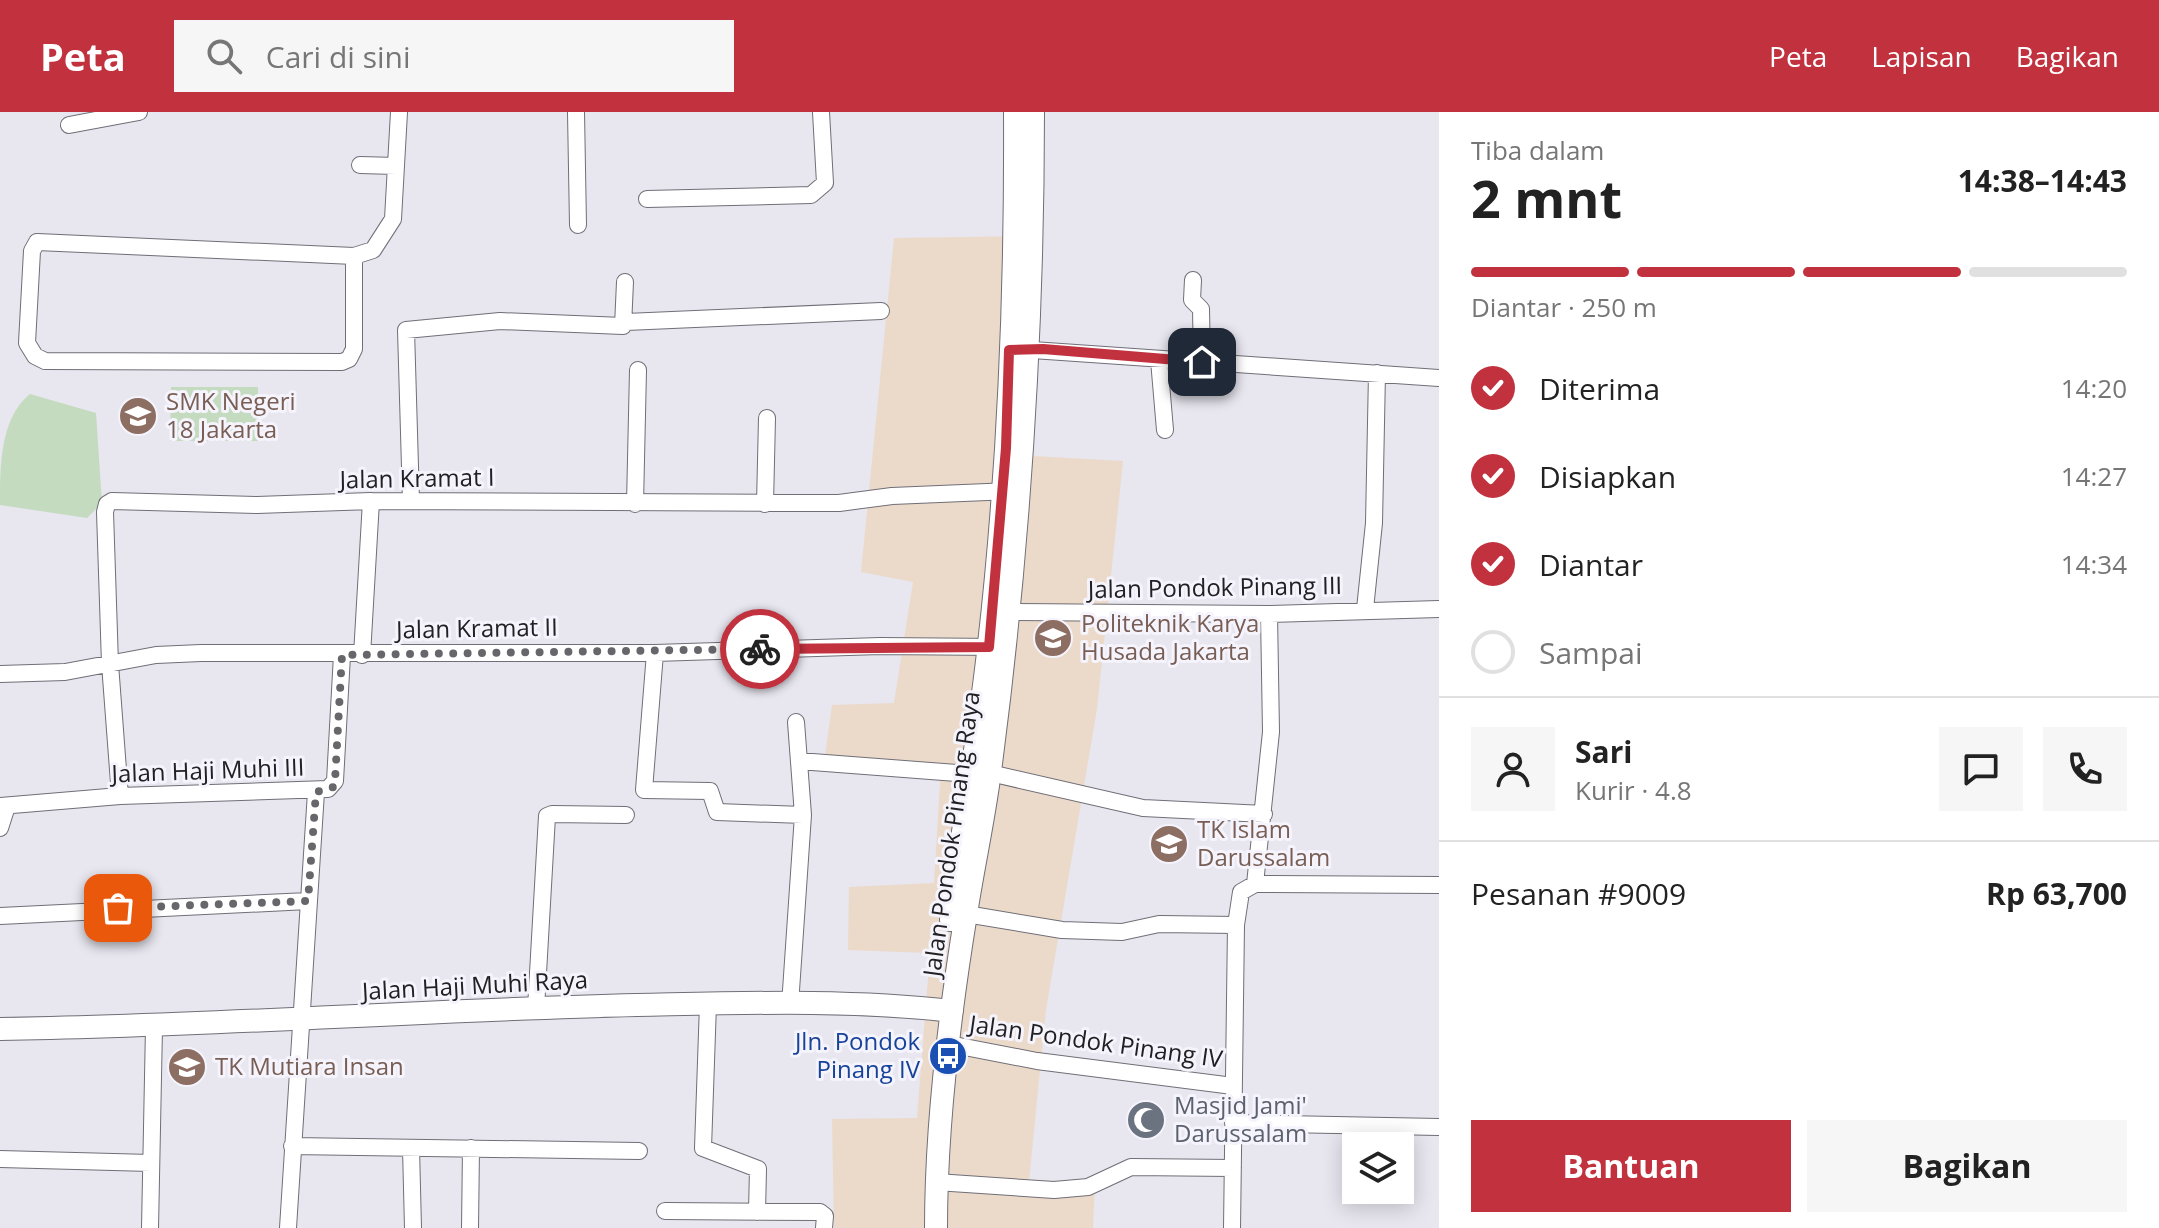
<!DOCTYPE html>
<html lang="id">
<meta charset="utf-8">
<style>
:root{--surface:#fff;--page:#f6f6f6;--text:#222;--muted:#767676;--line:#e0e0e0;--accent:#c1313e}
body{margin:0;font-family:"Open Sans",sans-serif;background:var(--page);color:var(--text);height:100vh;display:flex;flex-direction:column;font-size:30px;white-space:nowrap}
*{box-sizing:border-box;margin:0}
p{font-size:26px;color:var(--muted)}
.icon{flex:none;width:44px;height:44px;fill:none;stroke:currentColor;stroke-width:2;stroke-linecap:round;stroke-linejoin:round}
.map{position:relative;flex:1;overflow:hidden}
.sheet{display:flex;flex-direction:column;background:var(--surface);width:720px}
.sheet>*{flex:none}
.fabs{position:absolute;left:1342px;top:1020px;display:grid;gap:16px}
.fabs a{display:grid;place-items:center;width:72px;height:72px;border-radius:0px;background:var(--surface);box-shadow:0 4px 20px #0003;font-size:40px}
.pin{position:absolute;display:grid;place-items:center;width:68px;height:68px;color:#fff;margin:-34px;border-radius:16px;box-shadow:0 4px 12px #0006}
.courier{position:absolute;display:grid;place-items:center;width:80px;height:80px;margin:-40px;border:6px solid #c1313e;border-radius:50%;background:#fff;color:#222;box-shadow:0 2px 10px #0007}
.head em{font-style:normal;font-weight:700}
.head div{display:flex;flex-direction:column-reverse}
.head{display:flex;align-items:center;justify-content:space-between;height:136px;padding:0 32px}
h1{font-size:52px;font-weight:700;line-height:60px}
.bar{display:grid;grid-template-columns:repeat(4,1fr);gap:12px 8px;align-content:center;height:96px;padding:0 32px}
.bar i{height:10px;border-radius:6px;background:var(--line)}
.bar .selected{background:var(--accent)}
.bar p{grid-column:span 4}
.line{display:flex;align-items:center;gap:20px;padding:0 32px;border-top:2px solid var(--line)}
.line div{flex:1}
.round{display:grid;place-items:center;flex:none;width:84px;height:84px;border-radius:0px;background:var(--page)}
ol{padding:0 32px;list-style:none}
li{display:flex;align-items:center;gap:24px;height:88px}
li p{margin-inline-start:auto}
li .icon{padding:8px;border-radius:50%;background:var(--accent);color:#fff;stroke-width:4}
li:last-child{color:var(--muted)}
li i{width:44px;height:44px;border:4px solid var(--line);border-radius:50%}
.button{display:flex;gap:16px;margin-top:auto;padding:16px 32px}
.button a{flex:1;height:92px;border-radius:0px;background:var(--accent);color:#fff;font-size:32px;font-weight:700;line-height:92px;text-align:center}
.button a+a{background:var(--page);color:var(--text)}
header{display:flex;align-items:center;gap:48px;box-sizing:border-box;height:112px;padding:0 40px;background:var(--accent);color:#fff}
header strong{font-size:38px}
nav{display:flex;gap:44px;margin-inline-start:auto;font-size:28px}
.search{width:560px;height:72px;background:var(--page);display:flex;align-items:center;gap:20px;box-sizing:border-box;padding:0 28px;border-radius:0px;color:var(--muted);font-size:30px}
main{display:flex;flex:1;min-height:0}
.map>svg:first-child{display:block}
.commercial{fill:#ebdac9}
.green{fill:#c5dbc0}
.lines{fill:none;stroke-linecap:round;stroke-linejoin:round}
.street-casing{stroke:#706e77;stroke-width:18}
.secondary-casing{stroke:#706e77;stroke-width:24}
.street{stroke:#fff;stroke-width:16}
.secondary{stroke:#fff;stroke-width:22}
.done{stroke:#67666b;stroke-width:8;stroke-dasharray:0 14.4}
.route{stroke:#c1313e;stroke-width:10}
.labels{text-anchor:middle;stroke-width:6;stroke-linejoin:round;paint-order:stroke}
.education-label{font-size:24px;fill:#785e54;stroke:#f5f3fc;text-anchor:start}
.street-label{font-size:24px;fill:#212124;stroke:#f5f3fc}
.transit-label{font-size:24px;fill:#164399;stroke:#f5f3fc;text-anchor:end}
.worship-label{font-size:24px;fill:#5b616d;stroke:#f5f3fc;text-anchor:start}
</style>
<header>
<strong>Peta</strong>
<div class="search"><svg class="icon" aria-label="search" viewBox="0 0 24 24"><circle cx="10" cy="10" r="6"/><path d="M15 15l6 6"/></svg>Cari di sini</div>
<nav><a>Peta</a><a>Lapisan</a><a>Bagikan</a></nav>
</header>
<main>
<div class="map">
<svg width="1439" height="1116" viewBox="0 0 1439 1116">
<rect width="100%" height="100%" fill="#e8e6ef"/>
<path class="commercial" d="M1041 124 1033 344 1123 349 1097 597 1046 898 1029 1069 1095 1068 1093 1116H834L832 1007 917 1006 930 841 848 838 849 775 934 771 941 655 825 644 832 593 894 591 913 470 861 460 894 126Z"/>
<path class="green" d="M171 275H258V329H170Z
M30 282 96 301 102 391 87 406 0 393C0 354 0 306 30 282Z"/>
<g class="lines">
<defs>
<path id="street" d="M576 0 578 113
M69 13 139 0
M360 53 396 54
M647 87 811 83 825 71 821 0
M354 144V237L349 247 342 250 45 249 35 244 27 231 32 139 37 130 354 144 373 138 393 107 399 0
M1193 168 1192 188 1201 197 1202 250
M626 210 881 199
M1018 237 1439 266
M1159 248 1165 318
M411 389 406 218 500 209 623 214 625 170
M635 392 638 258
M765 392 767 306
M1365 497 1374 411 1377 261
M1001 500 1269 502 1439 497
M655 541 644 678 710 679 717 700 803 703
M362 543 371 389
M0 562 65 560 156 543 201 541H655L880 534 1000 535
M799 649 970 662
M990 661 1143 696 1264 702
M120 684 110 552 105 400 107 392 112 389 257 393 371 389 839 391 892 384 1011 379
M0 694 120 684 328 677 335 669 342 543
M0 716 7 694
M1255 772 1271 620 1269 502
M966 802 1062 818 1122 820 1159 812 1236 813
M0 804 308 789
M708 892 703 1036 758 1057 757 1100
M790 893 803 703 796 610
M536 896 547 704 552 702 626 703
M949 932 1037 949 1233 974
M1233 1011 1439 1015
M292 1034 639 1039
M411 1036 413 1116
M0 1047 151 1051
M936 1070 1054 1078 1088 1075 1131 1055 1233 1056
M665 1099 820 1100 825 1104 824 1116
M150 1116 154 915
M288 1116 316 680
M470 1116 471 1036
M1232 1116 1236 813 1241 780 1255 772 1439 773"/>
<path id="secondary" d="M951 808C962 716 979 624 989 532 1009 356 1016 177 1015 0
M0 917C213 914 424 898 637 893 741 891 849 887 952 899
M936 1116C936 1011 949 906 966 802 973 755 984 707 990 659 1019 440 1033 221 1033 0"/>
</defs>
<use href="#street" class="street-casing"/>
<use href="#secondary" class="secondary-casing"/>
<use href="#street" class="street"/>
<use href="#secondary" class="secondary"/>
</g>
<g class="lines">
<path class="done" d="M118 796 308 789 316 680 334 675 335 669 342 543 760 537"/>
<path class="route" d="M760 537 989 535 1006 336 1009 238 1043 237 1202 250"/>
</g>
<defs>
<symbol id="school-disc" viewBox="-11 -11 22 22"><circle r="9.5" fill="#8d6e63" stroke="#f5f3fc"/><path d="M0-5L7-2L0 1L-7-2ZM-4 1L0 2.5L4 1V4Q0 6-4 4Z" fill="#fff"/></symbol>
<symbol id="university-disc" viewBox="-11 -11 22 22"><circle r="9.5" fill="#8d6e63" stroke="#f5f3fc"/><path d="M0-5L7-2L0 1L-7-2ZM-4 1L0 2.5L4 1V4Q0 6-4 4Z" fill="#fff"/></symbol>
<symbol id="bus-disc" viewBox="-11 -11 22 22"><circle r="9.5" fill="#1a4fb4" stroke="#f5f3fc"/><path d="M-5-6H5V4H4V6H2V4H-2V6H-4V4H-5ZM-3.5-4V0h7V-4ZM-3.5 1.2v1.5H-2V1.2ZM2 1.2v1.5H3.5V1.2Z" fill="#fff"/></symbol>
<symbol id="mosque-disc" viewBox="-11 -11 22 22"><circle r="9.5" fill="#6b7280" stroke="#f5f3fc"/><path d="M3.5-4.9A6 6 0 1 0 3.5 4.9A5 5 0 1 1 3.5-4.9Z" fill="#fff"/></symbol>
</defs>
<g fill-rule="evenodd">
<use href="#school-disc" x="116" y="282" width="44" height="44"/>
<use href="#university-disc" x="1031" y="504" width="44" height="44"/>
<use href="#school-disc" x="1147" y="710" width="44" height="44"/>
<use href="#bus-disc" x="926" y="922" width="44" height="44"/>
<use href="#school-disc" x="165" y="933" width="44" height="44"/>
<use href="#mosque-disc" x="1124" y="986" width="44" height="44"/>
</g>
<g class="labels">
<g class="education-label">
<text x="166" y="298">SMK Negeri<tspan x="166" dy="28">18 Jakarta</tspan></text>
<text x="1081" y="520">Politeknik Karya<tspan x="1081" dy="28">Husada Jakarta</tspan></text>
<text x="1197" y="726">TK Islam<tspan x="1197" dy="28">Darussalam</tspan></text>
<text x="215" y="963">TK Mutiara Insan</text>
</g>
<g class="street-label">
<text transform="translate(417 367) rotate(-1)" y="8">Jalan Kramat I</text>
<text transform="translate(1215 476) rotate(-1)" y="8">Jalan Pondok Pinang III</text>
<text transform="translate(477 517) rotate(-1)" y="8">Jalan Kramat II</text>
<text transform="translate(208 659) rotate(-2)" y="8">Jalan Haji Muhi III</text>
<text transform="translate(952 722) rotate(-82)" y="8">Jalan Pondok Pinang Raya</text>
<text transform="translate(475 874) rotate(-3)" y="8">Jalan Haji Muhi Raya</text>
<text transform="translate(1096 930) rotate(8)" y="8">Jalan Pondok Pinang IV</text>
</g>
<g class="transit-label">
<text x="920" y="938">Jln. Pondok<tspan x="920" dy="28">Pinang IV</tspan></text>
</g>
<g class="worship-label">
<text x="1174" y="1002">Masjid Jami'<tspan x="1174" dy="28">Darussalam</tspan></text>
</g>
</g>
</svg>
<div class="fabs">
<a><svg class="icon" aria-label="layers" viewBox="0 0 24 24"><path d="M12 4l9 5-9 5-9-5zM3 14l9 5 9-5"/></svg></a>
</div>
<div class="pin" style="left:118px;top:796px;background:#ea580c"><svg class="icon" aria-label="bag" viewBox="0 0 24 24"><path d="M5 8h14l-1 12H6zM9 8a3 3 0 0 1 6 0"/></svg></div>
<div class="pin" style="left:1202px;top:250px;background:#1f2937"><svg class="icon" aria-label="home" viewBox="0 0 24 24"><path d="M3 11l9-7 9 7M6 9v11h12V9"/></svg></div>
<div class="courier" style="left:760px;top:537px"><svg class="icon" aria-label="bike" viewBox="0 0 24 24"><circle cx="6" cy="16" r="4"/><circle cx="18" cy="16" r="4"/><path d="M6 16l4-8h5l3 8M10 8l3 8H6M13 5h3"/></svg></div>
</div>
<section class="sheet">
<div class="head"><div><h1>2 mnt</h1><p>Tiba dalam</p></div><em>14:38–14:43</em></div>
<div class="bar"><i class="selected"></i><i class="selected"></i><i class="selected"></i><i></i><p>Diantar · 250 m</p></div>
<ol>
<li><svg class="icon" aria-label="check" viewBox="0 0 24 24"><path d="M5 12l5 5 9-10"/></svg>Diterima<p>14:20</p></li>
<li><svg class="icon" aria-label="check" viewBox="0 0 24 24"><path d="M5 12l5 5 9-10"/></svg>Disiapkan<p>14:27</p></li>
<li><svg class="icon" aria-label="check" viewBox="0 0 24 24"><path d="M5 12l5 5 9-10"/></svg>Diantar<p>14:34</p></li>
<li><i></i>Sampai</li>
</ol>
<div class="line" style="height:144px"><a class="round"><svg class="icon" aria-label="person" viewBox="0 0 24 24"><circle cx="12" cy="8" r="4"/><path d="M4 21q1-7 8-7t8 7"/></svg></a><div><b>Sari</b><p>Kurir · 4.8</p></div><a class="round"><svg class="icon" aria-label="chat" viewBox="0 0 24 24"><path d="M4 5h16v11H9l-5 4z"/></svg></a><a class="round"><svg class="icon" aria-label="phone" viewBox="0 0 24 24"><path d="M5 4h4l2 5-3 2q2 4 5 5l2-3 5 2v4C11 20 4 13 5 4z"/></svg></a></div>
<div class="line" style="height:104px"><div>Pesanan #9009</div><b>Rp 63,700</b></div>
<div class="button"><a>Bantuan</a><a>Bagikan</a></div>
</section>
</main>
